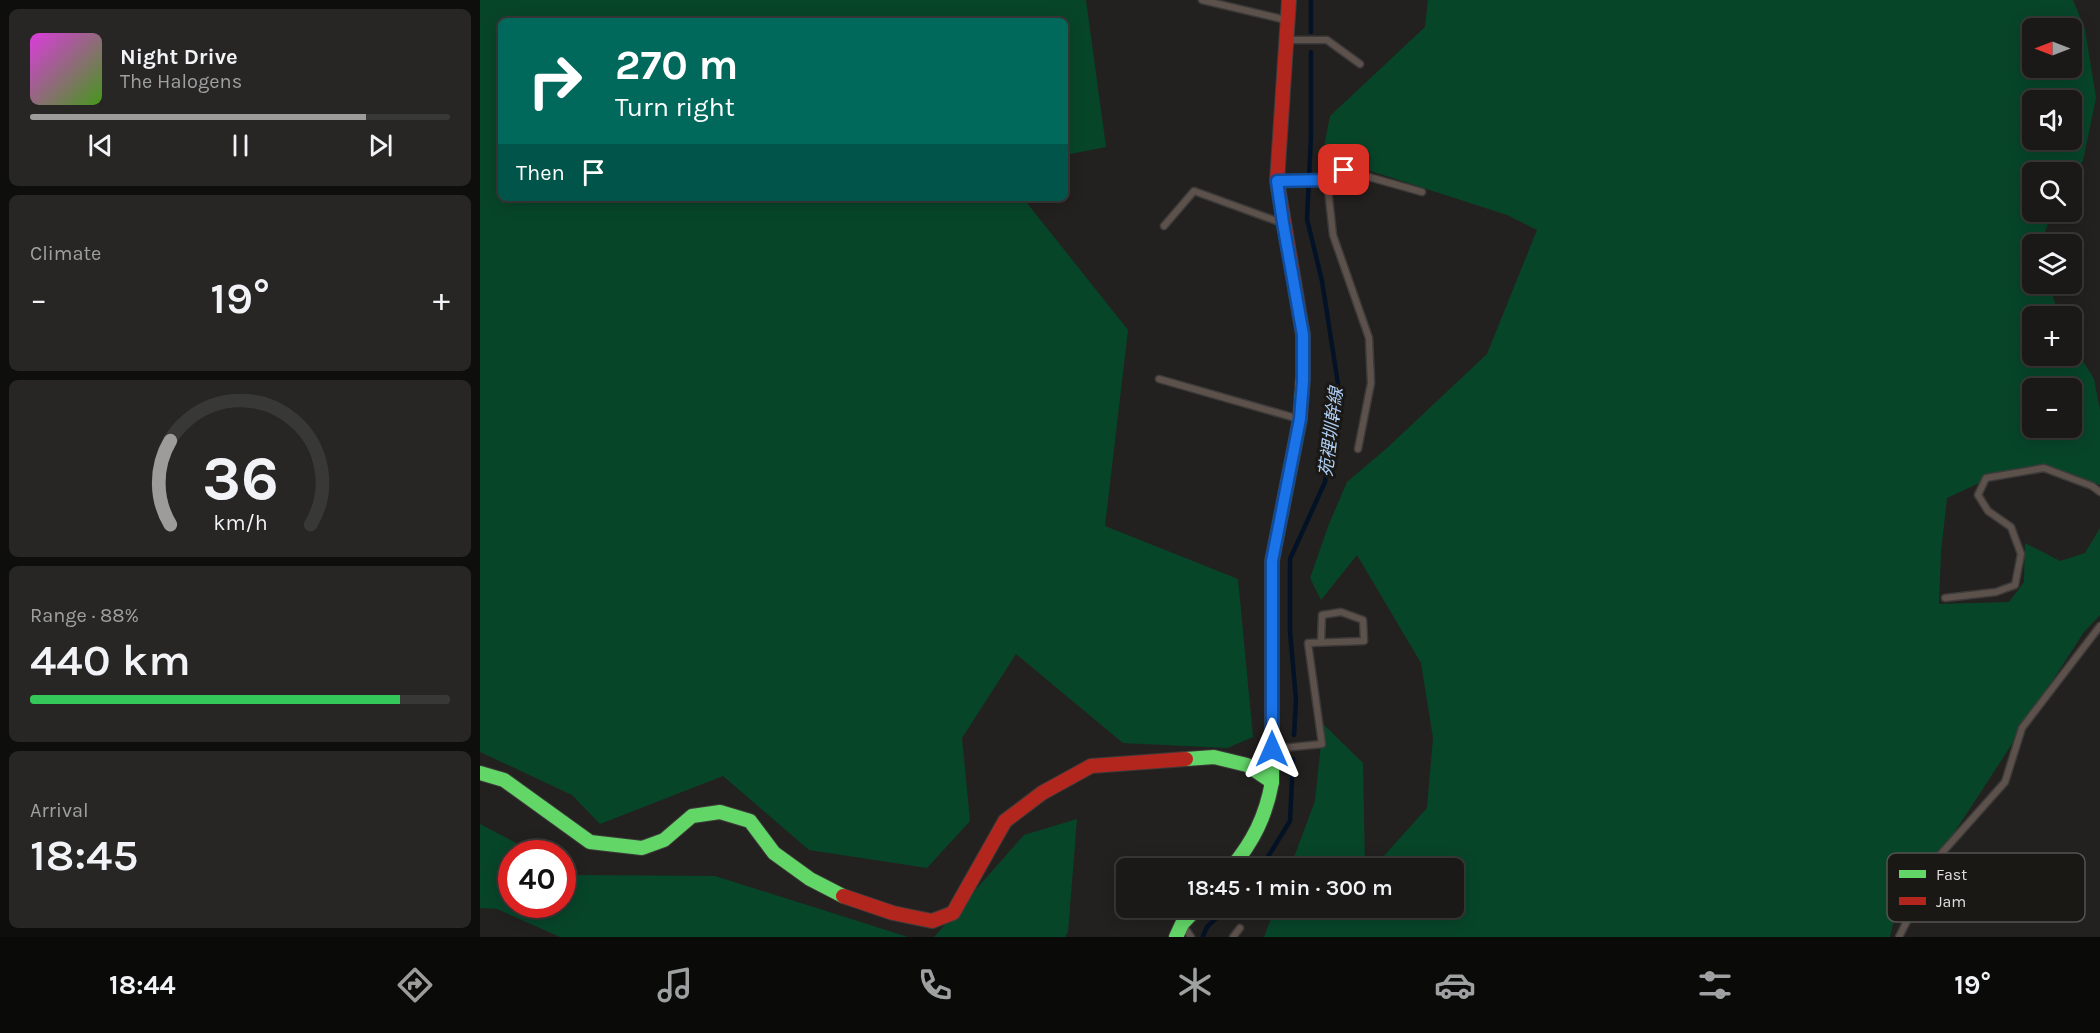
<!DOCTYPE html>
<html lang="en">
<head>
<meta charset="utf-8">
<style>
  :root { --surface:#1a1917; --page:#272624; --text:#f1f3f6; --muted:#9fa0a1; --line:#383836; --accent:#9e9c9a }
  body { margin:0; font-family:Karla,"Noto Sans TC",sans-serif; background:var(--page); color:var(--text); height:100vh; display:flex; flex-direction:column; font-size:22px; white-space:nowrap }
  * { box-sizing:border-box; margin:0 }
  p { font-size:20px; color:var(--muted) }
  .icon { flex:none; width:33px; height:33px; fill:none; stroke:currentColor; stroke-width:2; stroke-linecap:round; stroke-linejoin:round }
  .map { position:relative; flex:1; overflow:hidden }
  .side { display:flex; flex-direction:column; gap:9px; padding:9px; background:#0e0e0d; width:480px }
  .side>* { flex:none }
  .banner { position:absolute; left:18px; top:18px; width:570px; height:183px; border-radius:9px; box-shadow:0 3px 15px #0003,0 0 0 2px var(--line); background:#00695c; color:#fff; overflow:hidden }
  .needle { width:39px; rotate:270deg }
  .controls { position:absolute; left:1542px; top:18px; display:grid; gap:12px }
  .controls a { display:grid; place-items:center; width:60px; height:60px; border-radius:9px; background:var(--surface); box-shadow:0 3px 15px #0003,0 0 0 2px var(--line); font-size:30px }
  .speed { position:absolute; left:18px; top:840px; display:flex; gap:12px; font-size:30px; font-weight:700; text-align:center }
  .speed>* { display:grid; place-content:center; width:78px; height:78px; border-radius:50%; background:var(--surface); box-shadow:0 3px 15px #0003,0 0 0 2px var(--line); line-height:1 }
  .speed .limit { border:9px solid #d22; background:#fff; color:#111 }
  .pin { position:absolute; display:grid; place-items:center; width:51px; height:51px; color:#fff; margin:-26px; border-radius:12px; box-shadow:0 3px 9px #0006 }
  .me { position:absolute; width:66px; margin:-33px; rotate:0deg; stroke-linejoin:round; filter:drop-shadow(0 0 4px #0008) }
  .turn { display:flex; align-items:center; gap:21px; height:126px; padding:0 18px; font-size:27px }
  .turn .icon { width:78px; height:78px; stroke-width:2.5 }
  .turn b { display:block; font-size:42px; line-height:51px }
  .then { display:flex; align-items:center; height:57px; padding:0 18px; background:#0003; gap:12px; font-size:22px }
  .big { font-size:45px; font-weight:600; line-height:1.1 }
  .side .card { flex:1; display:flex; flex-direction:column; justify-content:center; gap:9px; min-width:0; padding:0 21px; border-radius:9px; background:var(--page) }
  .side .dial { align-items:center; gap:0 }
  .dial svg { height:156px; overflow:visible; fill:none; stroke:var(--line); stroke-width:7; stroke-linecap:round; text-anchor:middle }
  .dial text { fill:var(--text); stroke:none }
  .song { display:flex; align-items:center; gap:18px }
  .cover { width:72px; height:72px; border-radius:9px; background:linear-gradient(135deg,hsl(300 70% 55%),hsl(100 70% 35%)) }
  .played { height:6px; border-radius:3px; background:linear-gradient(90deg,var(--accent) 80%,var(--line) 80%) }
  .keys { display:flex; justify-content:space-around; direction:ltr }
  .heat { display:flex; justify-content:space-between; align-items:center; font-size:33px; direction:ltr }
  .charge { height:9px; border-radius:4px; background:linear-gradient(90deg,#34c759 88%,var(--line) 0) }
  .trip { position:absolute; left:636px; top:858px; width:348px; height:60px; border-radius:9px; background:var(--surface); box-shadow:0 3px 15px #0003,0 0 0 2px var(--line); font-weight:600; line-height:60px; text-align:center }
  .tabs { display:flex; height:96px; justify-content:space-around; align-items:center; background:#0a0a09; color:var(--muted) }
  .tabs .icon { width:42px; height:42px }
  .tabs .on { color:var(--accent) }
  .tabs b { font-size:27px; color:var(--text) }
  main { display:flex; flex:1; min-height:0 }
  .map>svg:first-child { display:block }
  .green { fill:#074529; fill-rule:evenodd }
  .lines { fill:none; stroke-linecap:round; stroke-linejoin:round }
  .stream { stroke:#041226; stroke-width:4.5 }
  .lane-casing { stroke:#3d3b3a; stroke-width:9 }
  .fast-casing { stroke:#3d3b3a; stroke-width:16 }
  .jam-casing { stroke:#3d3b3a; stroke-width:16 }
  .lane { stroke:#5d514b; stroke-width:6 }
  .fast { stroke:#63d668; stroke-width:14 }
  .jam { stroke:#b3261e; stroke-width:14 }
  .route-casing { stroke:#114b97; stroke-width:15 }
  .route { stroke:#1a73e8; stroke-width:10 }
  .labels { text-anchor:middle; stroke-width:6; stroke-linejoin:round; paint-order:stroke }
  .water-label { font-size:18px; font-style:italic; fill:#adcdf3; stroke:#1a1815 }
  .key { fill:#1a1815; stroke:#555351; stroke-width:1.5 }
  .key-label { font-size:16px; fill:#e0dedc }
</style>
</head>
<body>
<main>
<section class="side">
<div class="card">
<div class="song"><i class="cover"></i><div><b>Night Drive</b><p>The Halogens</p></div></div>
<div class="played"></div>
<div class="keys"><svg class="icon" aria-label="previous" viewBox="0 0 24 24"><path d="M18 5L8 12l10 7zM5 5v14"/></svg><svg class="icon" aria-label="pause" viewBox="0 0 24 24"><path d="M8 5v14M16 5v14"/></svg><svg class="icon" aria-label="next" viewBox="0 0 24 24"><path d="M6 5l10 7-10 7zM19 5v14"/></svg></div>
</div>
<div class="card"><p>Climate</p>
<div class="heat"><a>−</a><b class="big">19°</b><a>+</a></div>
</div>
<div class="card dial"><svg viewBox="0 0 100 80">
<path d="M14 69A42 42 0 1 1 86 69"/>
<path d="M14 69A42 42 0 0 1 14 26" stroke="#9e9c9a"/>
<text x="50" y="56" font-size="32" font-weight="700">36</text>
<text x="50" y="72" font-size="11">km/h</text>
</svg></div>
<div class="card"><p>Range · 88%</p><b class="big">440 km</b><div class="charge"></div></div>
<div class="card"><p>Arrival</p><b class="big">18:45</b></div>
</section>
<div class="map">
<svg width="1620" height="937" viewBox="0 0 1620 937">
  <rect width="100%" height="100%" fill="#23211f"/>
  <!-- green -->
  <g class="green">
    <polygon points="0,0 606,0 626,147 585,155 585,21 21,21 21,198 543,198 648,330 625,526 758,579 773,737 747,748 643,743 536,654 482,738 490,821 447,868 329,850 243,776 120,824 92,795 0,752"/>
    <path d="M948,0h645l12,29 11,69 -13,63 -11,12 -40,-1v40h20l-11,32h-9v40h17l10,32h-27v40h40v-13l22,36 6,31v75l-53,-20 -61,15 -39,18 -6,54 -2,52 70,-2 15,-20 1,-39 35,18 25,-8 15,-25v87l-16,17c-63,97 -125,196 -191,292l-3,13h-626l11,-29h179v-40h-81l54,-60 6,-70 -12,-75 -64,-108 -36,45 -11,-22 19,-54 18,-42 40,-34 100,-94 50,-124 -30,-15 -164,-53 -20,-10 7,-36 95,-89zM1552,28h40v40h-40zM1552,100h40v40h-40zM1552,388h40v40h-40z"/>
    <polygon points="843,724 883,763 885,868 810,868 835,801"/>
    <polygon points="597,819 588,932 585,937 454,937 544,835"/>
    <polygon points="0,824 55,853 32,854 32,904 82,904 83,868 95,875 235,876 428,937 80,937 17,909 0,908"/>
  </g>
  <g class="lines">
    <!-- stream -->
    <g class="stream">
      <polyline points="831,32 831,0"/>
      <polyline points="814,735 816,700 810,631 810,559 845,482 858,384 842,281 827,219 831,136 831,52"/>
      <polyline points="781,868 810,821 813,759"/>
      <polyline points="723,936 727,927 747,908"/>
    </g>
    <!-- lane casing -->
    <g class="lane-casing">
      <g id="lane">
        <polyline points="722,0 806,20"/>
        <polyline points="807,40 847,40 880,64"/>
        <polyline points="798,181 847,180"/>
        <polyline points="684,226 714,191 802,223"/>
        <polyline points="679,379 819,419"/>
        <polyline points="878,449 891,383 889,338 853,235 847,180 864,170 942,192"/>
        <polyline points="1465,598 1516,592 1535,585 1541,554 1531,527 1508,511 1498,495 1506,478 1564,468 1612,486 1620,492"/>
        <polyline points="793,749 842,744 828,643 884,641 883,620 861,612 842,615 841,642"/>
        <polyline points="703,925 711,937"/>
        <polyline points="753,937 760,928"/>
        <polyline points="1419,937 1460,855 1525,782 1542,728 1620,626"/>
      </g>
    </g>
    <!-- fast casing -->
    <g class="fast-casing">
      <g id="fast">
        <polyline points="706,759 734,757 767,765 792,782"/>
        <polyline points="0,773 24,780 110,842 162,848 184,840 212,816 240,812 270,821 294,853 330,879 363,896"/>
        <path d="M751,868c22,-26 35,-52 41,-86v-221l28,-142 3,-42"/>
        <polyline points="696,937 702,924 717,908"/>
      </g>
    </g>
    <!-- jam casing -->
    <g class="jam-casing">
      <g id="jam">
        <polyline points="809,0 797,181 823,335 823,377"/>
        <polyline points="363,896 413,913 452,921 473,913 525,821 562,793 611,766 706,759"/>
      </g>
    </g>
    <!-- lane -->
    <use href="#lane" class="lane"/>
    <!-- fast -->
    <use href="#fast" class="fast"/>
    <!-- jam -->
    <use href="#jam" class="jam"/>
  </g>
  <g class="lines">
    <!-- route casing -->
    <g class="route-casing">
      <polyline id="route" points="792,749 792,561 820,419 823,381 823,335 803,223 797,181 847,180 864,170"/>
    </g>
    <!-- route -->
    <use href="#route" class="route"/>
  </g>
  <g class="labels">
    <!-- water labels -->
    <g class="water-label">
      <text transform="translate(851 432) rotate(-83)" y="6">苑裡圳幹線</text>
    </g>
  </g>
  <!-- legend -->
  <rect x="1407" y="853" width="198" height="69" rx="9" class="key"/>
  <rect x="1419" y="870" width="27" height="8" fill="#63d668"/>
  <rect x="1419" y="897" width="27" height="8" fill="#b3261e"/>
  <g class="key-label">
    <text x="1456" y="880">Fast</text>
    <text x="1456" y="907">Jam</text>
  </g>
</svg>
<div class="controls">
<a><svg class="needle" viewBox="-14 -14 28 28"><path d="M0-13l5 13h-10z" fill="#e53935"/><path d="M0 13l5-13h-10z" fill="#9fa0a1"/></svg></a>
<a><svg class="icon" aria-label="sound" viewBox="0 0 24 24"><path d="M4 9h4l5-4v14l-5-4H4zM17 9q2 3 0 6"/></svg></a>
<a><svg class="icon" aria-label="search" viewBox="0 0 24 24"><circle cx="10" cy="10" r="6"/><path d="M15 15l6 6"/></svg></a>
<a><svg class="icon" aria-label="layers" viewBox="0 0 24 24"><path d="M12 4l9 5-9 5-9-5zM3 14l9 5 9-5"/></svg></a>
<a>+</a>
<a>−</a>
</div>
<div class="speed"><div class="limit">40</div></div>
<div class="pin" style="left:864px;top:170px;background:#d93025"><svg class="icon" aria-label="arrive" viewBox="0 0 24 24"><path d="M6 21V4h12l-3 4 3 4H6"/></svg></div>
<svg class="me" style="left:792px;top:749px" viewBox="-20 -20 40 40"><path d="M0-17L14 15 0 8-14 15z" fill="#1a73e8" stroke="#fff" stroke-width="4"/></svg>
<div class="trip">18:45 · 1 min · 300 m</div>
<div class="banner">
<div class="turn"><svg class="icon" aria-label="right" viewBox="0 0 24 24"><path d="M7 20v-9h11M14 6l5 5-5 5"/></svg><div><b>270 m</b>Turn right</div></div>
<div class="then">Then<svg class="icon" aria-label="arrive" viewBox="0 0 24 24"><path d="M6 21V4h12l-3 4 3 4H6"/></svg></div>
</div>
</div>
</main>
<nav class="tabs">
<b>18:44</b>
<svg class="icon on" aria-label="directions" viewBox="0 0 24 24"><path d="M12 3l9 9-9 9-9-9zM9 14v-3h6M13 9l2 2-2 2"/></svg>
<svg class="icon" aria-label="music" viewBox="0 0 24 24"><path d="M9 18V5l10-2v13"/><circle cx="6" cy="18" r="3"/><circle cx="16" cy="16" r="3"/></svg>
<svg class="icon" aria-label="phone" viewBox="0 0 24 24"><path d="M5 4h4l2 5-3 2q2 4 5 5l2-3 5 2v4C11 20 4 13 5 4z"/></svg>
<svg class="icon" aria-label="climate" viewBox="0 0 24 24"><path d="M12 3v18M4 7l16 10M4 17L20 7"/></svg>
<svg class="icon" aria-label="car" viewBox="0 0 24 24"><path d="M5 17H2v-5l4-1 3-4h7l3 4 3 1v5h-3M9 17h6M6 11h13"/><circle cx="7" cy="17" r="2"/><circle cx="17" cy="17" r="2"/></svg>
<svg class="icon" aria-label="filters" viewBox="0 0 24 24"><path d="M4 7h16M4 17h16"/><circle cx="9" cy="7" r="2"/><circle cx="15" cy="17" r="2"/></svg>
<b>19°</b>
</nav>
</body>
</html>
